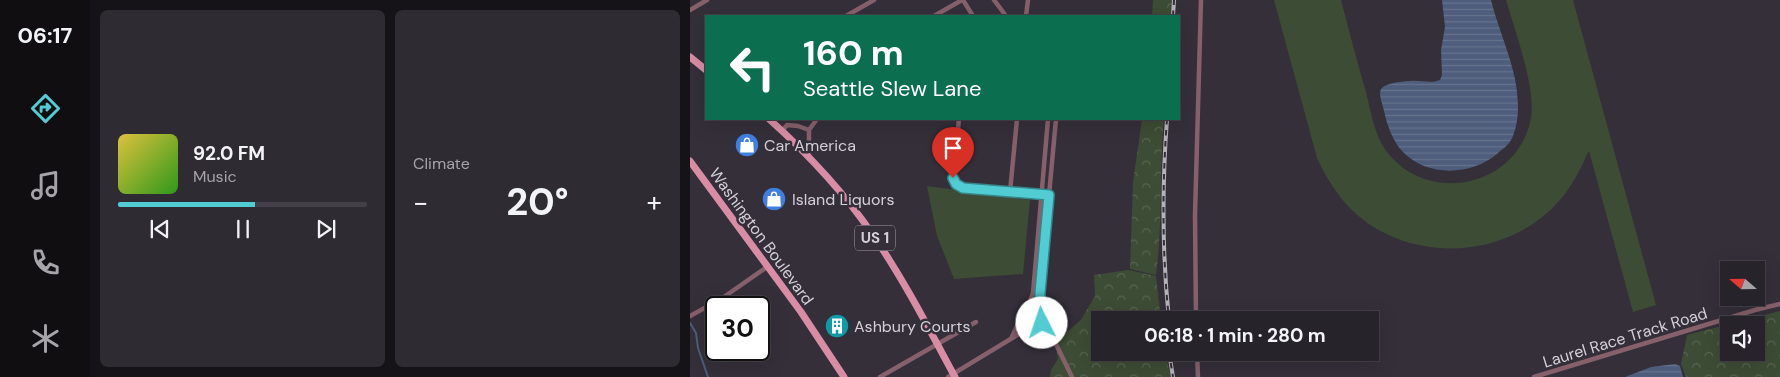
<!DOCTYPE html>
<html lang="en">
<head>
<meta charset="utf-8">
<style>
  :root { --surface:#27232b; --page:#2f2b33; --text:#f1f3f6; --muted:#a4a4a9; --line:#434047; --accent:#51ccd3 }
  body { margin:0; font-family:"DM Sans",sans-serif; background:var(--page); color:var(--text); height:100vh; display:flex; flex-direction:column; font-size:19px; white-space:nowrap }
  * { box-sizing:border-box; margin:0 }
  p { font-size:16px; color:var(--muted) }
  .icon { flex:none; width:28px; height:28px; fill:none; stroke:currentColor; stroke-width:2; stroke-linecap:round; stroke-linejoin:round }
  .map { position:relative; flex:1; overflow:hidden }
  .sheet { display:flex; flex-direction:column; gap:10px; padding:10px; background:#151318; width:600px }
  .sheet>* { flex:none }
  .guide { position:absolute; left:15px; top:15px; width:475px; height:105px; border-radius:0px; box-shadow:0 5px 20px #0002,0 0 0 1px var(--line); background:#0b6e4f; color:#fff; overflow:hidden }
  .needle { width:32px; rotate:290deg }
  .controls { position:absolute; left:1030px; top:261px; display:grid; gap:10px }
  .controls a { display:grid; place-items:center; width:45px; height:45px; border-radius:0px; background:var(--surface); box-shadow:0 5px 20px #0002,0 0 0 1px var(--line); font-size:25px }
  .speed { position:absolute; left:15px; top:296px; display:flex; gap:10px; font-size:25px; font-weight:700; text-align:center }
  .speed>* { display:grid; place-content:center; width:65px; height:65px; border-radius:50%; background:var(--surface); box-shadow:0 5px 20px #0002,0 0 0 1px var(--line); line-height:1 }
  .speed .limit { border:2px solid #111; border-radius:8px; background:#fff; color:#111 }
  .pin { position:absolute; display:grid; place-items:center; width:42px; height:42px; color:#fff; margin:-51px -21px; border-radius:50% 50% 50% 0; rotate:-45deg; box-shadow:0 0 5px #0007 }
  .pin .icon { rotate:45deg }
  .me { position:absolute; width:55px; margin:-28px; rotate:356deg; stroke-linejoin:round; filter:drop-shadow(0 0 4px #0008) }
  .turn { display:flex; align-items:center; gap:18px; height:105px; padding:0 15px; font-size:22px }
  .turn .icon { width:65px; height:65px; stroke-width:2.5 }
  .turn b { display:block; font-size:35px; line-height:42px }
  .big { font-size:38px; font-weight:700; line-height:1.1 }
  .sheet .card { flex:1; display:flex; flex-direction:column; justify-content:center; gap:8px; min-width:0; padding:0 18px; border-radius:8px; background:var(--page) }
  .song { display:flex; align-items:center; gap:15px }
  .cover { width:60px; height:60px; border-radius:8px; background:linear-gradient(135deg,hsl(50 70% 55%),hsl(110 70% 35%)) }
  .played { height:5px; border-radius:2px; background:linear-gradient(90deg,var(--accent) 55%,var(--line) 55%) }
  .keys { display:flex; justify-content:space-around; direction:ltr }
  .heat { display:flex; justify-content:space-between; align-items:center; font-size:28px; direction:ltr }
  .sheet .tiles { flex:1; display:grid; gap:10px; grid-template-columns:repeat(2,1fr) }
  .trip { position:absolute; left:401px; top:311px; width:288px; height:50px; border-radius:0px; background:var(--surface); box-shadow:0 5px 20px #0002,0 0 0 1px var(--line); font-weight:700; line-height:50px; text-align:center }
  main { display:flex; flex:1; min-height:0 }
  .tab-bar { display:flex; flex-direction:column; width:90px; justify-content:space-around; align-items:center; background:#100e11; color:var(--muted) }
  .tab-bar .icon { width:35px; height:35px }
  .tab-bar .active { color:var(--accent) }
  .tab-bar b { font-size:22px; color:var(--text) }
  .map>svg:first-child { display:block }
  .grass { fill:#3d4c35 }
  .forest { fill:url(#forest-crowns); fill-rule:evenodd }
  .water { fill:url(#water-rules) }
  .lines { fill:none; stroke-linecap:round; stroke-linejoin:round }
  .stream { stroke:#4d5d7b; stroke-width:2 }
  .minor { stroke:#86606b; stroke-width:4.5 }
  .primary { stroke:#d88da4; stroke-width:7 }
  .rail-casing { stroke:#b5b2b9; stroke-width:4 }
  .rail { stroke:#342f39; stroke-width:2; stroke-dasharray:5.5; stroke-linecap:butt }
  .route-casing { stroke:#358589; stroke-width:12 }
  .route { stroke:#51ccd3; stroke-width:9 }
  .labels { text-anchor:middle; stroke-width:5; stroke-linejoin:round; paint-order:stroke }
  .shield { fill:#342f39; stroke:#a3a0a8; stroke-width:1 }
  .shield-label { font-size:15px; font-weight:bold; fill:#d3d0d7 }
  .poi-label { font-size:16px; fill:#d3d0d7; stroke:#342f39; text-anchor:start }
  .street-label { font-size:16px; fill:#d3d0d7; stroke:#342f39 }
</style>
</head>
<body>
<main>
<nav class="tab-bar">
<b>06:17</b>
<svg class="icon active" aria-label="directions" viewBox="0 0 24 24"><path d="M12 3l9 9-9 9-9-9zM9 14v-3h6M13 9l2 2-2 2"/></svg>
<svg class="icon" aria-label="music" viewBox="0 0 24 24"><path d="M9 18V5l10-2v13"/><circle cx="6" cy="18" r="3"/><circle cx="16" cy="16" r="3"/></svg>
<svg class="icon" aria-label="phone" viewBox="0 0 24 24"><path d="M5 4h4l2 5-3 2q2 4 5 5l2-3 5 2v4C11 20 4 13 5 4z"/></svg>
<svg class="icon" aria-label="climate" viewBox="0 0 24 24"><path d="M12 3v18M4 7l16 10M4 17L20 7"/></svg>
</nav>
<section class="sheet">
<div class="tiles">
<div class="card">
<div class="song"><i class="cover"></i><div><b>92.0 FM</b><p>Music</p></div></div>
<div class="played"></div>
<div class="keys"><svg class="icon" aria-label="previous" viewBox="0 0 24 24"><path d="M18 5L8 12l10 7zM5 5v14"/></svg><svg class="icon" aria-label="pause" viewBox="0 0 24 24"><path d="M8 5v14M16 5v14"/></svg><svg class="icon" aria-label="next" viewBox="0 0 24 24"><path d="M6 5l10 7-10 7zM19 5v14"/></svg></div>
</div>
<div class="card"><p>Climate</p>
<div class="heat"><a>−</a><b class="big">20°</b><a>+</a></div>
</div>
</div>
</section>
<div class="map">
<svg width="1090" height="377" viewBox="0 0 1090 377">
  <defs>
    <pattern id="forest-crowns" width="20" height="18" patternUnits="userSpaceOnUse" patternTransform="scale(1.25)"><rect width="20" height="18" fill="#3d4c35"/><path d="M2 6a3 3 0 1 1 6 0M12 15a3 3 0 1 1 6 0" fill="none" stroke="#586552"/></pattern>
    <pattern id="water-rules" width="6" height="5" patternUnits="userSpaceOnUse" patternTransform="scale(1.25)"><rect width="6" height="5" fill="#4d5d7b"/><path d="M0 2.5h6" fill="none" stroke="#66738d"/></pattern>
  </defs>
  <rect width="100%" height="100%" fill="#342f39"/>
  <!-- grass -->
  <g class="grass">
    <path d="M584,0h67c8,31 16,61 25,92 5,19 8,43 21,60 42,54 131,35 144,-34 5,-30 -16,-87 -25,-118h67l83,305 -23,7 -44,-161c-4,6 -6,14 -10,20 -8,16 -19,31 -32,42 -57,50 -150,47 -201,-9 -12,-14 -21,-29 -29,-46z"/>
    <polygon points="237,186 340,200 333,274 264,279 247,236"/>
  </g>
  <!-- forest -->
  <g class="forest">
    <polygon points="463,0 484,0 483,16 462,16"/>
    <path d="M452,119h22c-5,52 -1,104 -8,156l-26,-6 3,-87z"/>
    <polygon points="438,270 466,276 471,320 410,320 410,352 475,353 481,377 360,377 361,370 368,359 365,342 391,320 405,296 404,275"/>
    <path d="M1090,311v66h-94l-5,-13 6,-29zM1039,325h27v27h-27z"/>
  </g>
  <!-- water -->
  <g class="water">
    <path d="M752,0h49c9,36 27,69 27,107 0,11 -2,24 -7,33 -3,6 -9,9 -14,14 -25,21 -69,24 -94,-2 -10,-10 -16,-27 -19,-41 -1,-6 -6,-17 -3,-22 4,-6 23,-8 29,-8 11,-1 20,3 30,-1l2,-5 -1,-25 4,-23z"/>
    <polygon points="985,364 990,366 993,377 935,377 961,367"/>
  </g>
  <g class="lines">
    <!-- stream -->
    <polyline class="stream" points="0,323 6,333 8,348 18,377"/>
    <!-- minor -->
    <g class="minor">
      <polyline points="273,0 283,16"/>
      <polyline points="304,0 316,16"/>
      <polyline points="0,10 17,0"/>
      <polyline points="156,16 184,0"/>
      <polyline points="244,16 272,0"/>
      <polyline points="336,16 338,0"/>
      <polyline points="269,119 263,179 266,184 273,188 353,195"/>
      <polyline points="92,131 97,125 108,126 119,130"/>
      <polyline points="119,156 119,130 127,119"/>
      <polyline points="320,192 327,119"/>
      <circle cx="344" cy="314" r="12"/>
      <polyline points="339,304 343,293 358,119"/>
      <polyline points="351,304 350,293 366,119"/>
      <polyline points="0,316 31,299 77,267"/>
      <polyline points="506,320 505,215 511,0"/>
      <polyline points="352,323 365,342 382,377"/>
      <polyline points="322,337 332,315"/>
      <polyline points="507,352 508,377"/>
      <polyline points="190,377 286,322"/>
      <polyline points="258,377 329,334 337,327 343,326"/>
      <polyline points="844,377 1065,310 1090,304"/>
    </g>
    <!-- primary -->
    <g class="primary">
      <polyline points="0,57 16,70"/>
      <path d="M79,119c39,35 74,72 104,116 31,45 56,94 82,142"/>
      <polyline points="0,161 111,312 154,377"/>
    </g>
    <!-- rail casing -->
    <g class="rail-casing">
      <g id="rail">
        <polyline points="483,16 484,0"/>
        <path d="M477,119c-5,67 -5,134 2,201"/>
        <polyline points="479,352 483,377"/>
      </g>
    </g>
    <!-- rail -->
    <use href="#rail" class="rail"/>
  </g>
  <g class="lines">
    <!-- route casing -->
    <g class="route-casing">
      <polyline id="route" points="263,178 266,184 273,188 359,195 350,293 350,299 356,315 352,323"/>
    </g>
    <!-- route -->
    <use href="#route" class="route"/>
  </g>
  <!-- icons -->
  <defs>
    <g id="shop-disc" transform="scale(1.25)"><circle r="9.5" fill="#3f7fe0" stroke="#342f39"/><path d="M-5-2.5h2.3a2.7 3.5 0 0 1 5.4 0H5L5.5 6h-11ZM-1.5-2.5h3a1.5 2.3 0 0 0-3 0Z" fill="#fff"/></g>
    <g id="building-disc" transform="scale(1.25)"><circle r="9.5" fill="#0f9aa8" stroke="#342f39"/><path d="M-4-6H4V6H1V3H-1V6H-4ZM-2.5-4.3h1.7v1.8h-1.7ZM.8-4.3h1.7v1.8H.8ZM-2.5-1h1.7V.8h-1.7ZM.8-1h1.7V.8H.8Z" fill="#fff"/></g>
  </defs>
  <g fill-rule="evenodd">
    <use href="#shop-disc" x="57" y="145"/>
    <use href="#shop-disc" x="84" y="199"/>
    <use href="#building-disc" x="147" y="326"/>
  </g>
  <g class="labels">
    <!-- shield labels -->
    <rect class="shield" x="165" y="225.5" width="40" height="25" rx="4"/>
    <g class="shield-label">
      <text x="185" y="243">US 1</text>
    </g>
    <!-- poi labels -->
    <g class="poi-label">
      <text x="74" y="151">Car America</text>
      <text x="102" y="205">Island Liquors</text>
      <text x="164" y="332">Ashbury Courts</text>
    </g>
    <!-- street labels -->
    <g class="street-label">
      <text transform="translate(72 236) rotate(54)" y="6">Washington Boulevard</text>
      <text transform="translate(935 337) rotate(-17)" y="6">Laurel Race Track Road</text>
    </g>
  </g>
</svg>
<div class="controls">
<a><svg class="needle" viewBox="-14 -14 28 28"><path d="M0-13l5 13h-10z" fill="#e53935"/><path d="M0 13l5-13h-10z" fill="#a4a4a9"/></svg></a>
<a><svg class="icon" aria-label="sound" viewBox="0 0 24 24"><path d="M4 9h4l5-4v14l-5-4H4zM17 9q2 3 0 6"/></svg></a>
</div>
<div class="speed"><div class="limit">30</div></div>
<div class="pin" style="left:263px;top:178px;background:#d93025"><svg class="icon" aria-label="arrive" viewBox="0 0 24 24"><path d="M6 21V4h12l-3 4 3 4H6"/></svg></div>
<svg class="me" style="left:352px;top:323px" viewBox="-20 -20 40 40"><circle r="19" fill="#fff"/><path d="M0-13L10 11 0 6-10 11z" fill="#51ccd3"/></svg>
<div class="trip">06:18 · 1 min · 280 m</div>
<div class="guide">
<div class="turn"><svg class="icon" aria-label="left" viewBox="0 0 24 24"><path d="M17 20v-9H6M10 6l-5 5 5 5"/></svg><div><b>160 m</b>Seattle Slew Lane</div></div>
</div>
</div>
</main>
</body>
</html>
